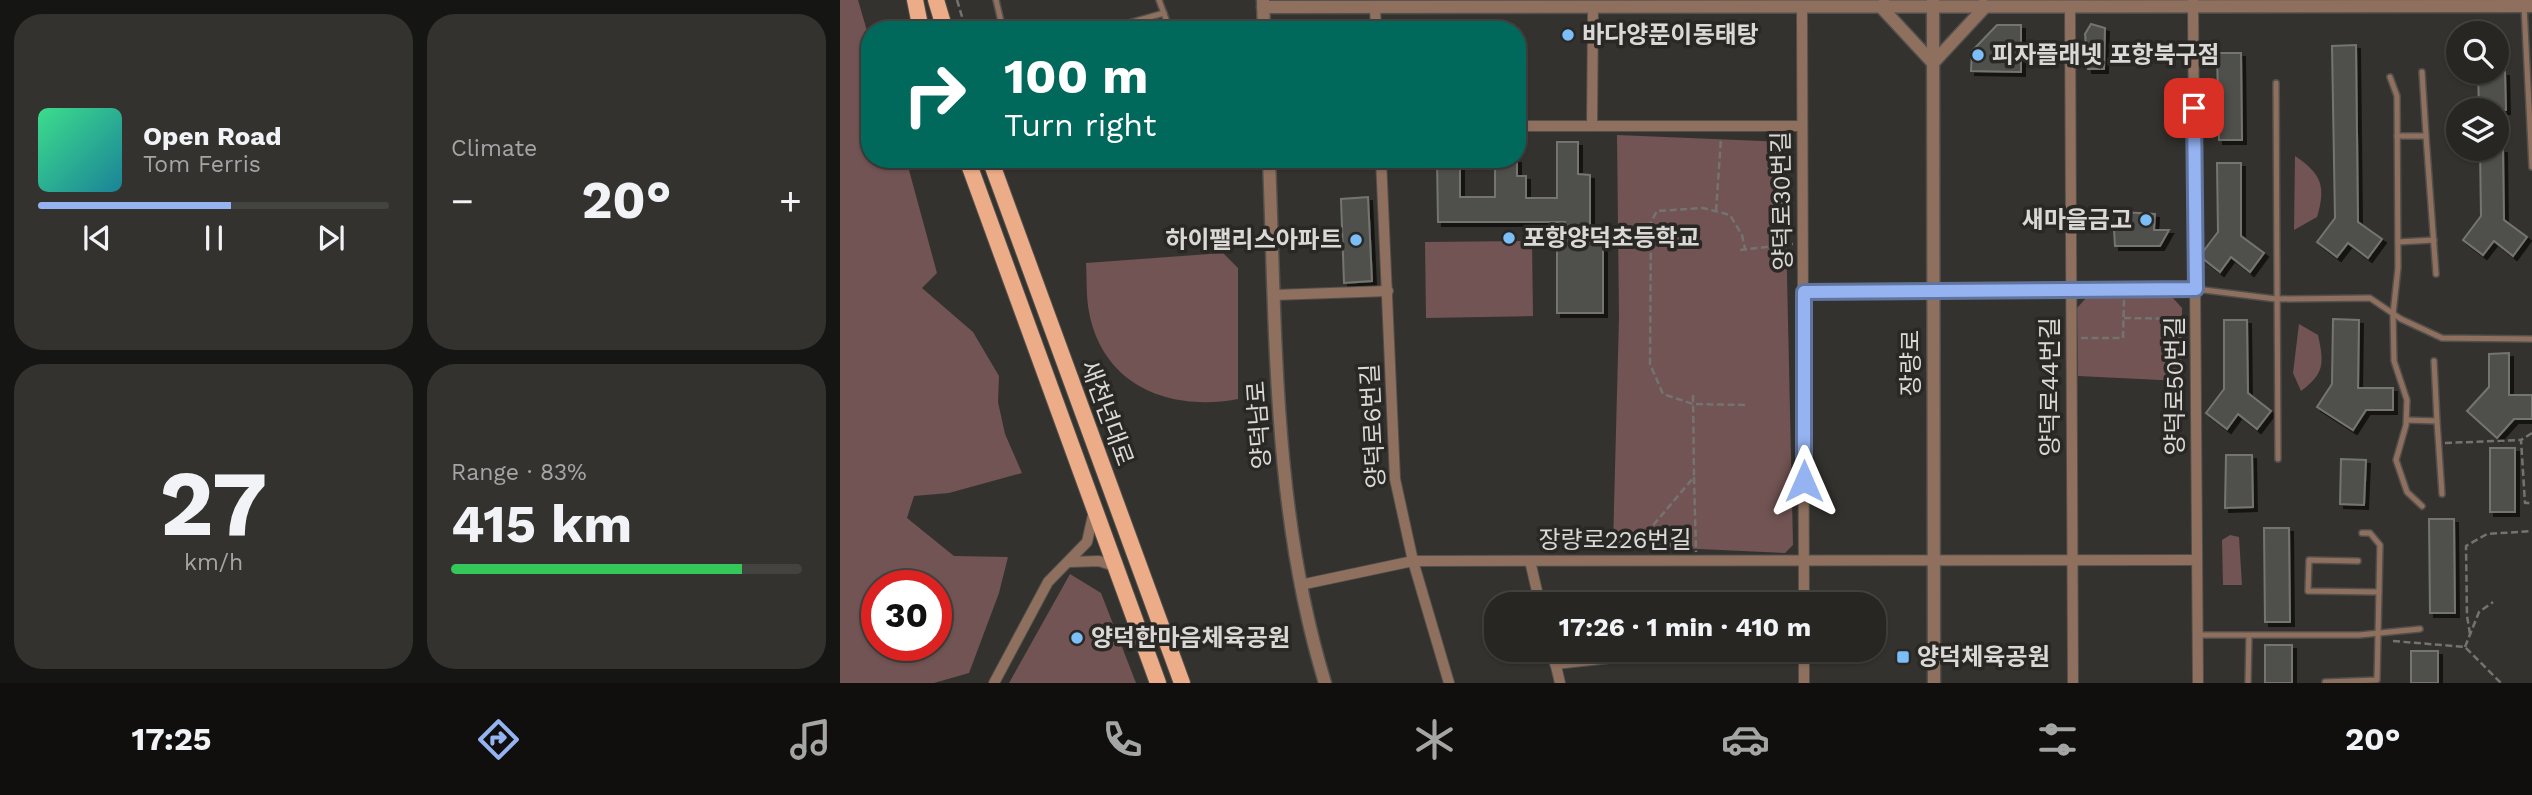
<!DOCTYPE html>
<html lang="en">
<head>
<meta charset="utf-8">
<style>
  :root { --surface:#272622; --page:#33322f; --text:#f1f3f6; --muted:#a4a5a5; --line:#434340; --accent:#95b2f1 }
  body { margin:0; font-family:"Work Sans","Noto Sans KR",sans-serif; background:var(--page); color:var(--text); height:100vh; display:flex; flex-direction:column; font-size:26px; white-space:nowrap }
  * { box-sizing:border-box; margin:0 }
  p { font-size:23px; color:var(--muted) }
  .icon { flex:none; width:38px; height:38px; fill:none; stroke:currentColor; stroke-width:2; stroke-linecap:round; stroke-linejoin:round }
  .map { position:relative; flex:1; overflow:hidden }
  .panel { display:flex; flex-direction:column; gap:14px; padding:14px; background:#151513; width:840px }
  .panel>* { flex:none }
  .hud { position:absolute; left:21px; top:21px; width:665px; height:147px; border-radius:28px; box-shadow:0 2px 5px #0004,0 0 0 2px var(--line); background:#00695c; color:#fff; overflow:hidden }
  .fabs { position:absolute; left:1606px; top:21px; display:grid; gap:14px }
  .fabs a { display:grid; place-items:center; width:63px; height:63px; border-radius:50%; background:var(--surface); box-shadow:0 2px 5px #0004,0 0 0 2px var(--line); font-size:35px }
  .speed { position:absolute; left:21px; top:570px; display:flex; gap:14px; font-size:35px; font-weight:700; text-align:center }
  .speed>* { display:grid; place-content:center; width:91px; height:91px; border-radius:50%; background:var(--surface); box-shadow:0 2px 5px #0004,0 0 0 2px var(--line); line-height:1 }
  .speed .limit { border:10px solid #d22; background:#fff; color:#111 }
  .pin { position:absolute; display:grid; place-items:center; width:60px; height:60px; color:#fff; margin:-30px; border-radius:14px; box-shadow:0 4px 10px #0006 }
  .me { position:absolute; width:77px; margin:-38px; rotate:0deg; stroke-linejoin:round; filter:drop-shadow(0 0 5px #0008) }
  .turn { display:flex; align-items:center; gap:24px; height:147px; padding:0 28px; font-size:32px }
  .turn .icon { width:91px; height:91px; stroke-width:2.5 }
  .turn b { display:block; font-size:49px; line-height:60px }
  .big { font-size:52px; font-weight:700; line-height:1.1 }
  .panel .tile { flex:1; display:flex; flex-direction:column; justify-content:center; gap:10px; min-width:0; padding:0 24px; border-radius:28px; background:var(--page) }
  .panel .dial { align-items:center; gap:0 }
  .dial b { font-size:91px; line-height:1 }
  .song { display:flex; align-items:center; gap:21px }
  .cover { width:84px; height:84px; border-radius:10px; background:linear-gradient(135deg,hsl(150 70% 55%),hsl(190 70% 35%)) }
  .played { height:7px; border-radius:4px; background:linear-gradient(90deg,var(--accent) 55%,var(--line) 55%) }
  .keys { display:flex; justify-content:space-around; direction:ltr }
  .heat { display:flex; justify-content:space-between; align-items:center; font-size:38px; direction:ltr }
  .charge { height:10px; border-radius:5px; background:linear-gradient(90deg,#34c759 83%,var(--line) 0) }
  .panel .tiles { flex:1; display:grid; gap:14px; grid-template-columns:repeat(2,1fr) }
  .trip { position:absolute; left:644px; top:592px; width:402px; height:70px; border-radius:28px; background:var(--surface); box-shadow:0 2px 5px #0004,0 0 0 2px var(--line); font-weight:700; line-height:70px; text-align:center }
  .tab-bar { display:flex; height:112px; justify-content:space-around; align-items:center; background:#100f0e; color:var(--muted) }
  .tab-bar .icon { width:49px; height:49px }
  .tab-bar .on { color:var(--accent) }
  .tab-bar b { font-size:32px; color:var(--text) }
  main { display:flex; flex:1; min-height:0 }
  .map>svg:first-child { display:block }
  .green { fill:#715453; fill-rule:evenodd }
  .building { fill:#4f504b; stroke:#747570; stroke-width:2; filter:url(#shadow) }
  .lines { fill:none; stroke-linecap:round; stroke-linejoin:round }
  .service-casing { stroke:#52504c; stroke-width:8 }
  .minor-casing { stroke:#52504c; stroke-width:12 }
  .tertiary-casing { stroke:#52504c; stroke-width:15 }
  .primary-casing { stroke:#52504c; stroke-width:18 }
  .path { stroke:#757370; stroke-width:2.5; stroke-dasharray:7 3.5; stroke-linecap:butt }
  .service { stroke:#8f705e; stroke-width:5 }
  .minor { stroke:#8f705e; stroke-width:10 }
  .tertiary { stroke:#8f705e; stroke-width:12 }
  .primary { stroke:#ebac87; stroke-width:16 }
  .route-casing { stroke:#61749d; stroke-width:18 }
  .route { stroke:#95b2f1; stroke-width:12 }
  .poi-dot { fill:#7bbef8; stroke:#2a2824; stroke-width:2.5 }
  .labels { text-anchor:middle; stroke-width:7; stroke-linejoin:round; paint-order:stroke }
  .poi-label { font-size:24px; font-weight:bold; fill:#dbd9d7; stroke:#2a2824; text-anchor:start }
  .street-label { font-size:24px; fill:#dbd9d7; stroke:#2a2824 }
</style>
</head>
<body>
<main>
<section class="panel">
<div class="tiles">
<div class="tile">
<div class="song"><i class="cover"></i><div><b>Open Road</b><p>Tom Ferris</p></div></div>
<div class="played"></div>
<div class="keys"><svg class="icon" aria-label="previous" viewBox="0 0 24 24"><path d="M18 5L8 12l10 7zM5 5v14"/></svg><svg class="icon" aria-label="pause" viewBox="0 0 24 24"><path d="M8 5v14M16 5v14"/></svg><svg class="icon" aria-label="next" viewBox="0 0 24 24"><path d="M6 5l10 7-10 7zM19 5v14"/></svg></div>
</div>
<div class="tile"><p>Climate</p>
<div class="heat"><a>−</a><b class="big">20°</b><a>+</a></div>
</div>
<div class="tile dial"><b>27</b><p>km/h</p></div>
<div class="tile"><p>Range · 83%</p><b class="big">415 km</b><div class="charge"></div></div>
</div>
</section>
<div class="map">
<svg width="1692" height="683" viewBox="0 0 1692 683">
  <defs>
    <filter id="shadow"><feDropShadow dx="4" dy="4" stdDeviation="0" flood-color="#0009"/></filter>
  </defs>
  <rect width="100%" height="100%" fill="#34322e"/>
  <!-- green -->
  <g class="green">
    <path d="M0,0h18l12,41v118h36l31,114 -15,15 51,44 26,44 -1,26 7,32 17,39 -73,20 -35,3 -7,22 47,38 54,1 -9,36 -30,80 -35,10h-94zM96,586v60h-59v-60z"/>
    <polygon points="777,135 944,142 953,545 945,553 773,545 779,317"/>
    <path d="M1455,156c27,18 31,31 22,61l-23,13z"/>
    <polygon points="692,241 693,316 586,318 585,242"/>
    <path d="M383,253l15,15v131c-68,13 -135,-13 -149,-87 -3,-16 -2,-33 -3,-49z"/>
    <polygon points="1332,297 1342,308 1341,381 1238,376 1237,308 1246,298"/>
    <path d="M1459,324l19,11c6,28 7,38 -17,56l-8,-18z"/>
    <polygon points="1390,535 1399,537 1402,585 1383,585 1382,540"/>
    <polygon points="230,574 261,593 296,683 169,683"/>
  </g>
  <!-- building -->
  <g class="building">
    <polygon points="1251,24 1265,28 1264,69 1248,69 1245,34"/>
    <polygon points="1157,25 1181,25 1181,72 1131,71 1132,51"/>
    <polygon points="1516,45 1518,222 1542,239 1528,258 1508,243 1497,257 1477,242 1495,218 1492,46"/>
    <polygon points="1377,53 1401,53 1402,140 1379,140"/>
    <polygon points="1638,72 1665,72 1666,110 1639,110"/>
    <polygon points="717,142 738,142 738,174 750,175 750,238 763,238 763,313 717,313 717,244 725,244 725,222 598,222 597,159 611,159 611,166 620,166 620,197 655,197 655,159 677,159 677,176 686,176 686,198 717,198"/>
    <polygon points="1640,149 1663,149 1664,220 1687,237 1673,256 1654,241 1643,255 1623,240 1641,216"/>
    <polygon points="1377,163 1401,163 1401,236 1424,253 1410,272 1391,257 1380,272 1362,258 1362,253 1378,232"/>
    <polygon points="528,197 532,281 504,283 501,199"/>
    <polygon points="1282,212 1315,214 1314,230 1329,230 1320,246 1275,246 1274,230 1281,230"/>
    <polygon points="1493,319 1519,320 1518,388 1553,388 1553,410 1526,410 1513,430 1477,407 1492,384"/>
    <polygon points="1384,320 1407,320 1408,393 1431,411 1417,429 1398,414 1387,429 1366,413 1384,389"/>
    <polygon points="1669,353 1669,395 1692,395 1692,419 1674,419 1657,438 1627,411 1649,387 1649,354"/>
    <rect x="1650" y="448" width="25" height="64"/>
    <polygon points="1386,455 1412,455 1413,507 1385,508"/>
    <polygon points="1501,459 1526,460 1524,505 1500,504"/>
    <polygon points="1589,519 1614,519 1615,613 1590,613"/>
    <polygon points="1424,528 1449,528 1450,622 1425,622"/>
    <rect x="1425" y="645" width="27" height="38"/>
    <rect x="1571" y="651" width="27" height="32"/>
  </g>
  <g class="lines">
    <!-- service casing -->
    <g class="service-casing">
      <g id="service">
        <polyline points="156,0 163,30"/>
        <polyline points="319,0 330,30"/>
        <polyline points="1684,6 1692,167"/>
        <polyline points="264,30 324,13"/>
        <polyline points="1582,72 1586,136"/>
        <polyline points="1550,77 1557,96 1558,268 1553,314 1554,361 1567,400 1566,425 1556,460 1567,492 1582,506"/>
        <polyline points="1436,83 1438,459"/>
        <polyline points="1557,136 1586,136 1596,274"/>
        <polyline points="289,159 304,159"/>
        <polyline points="1558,242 1594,240"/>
        <polyline points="1356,289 1436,299 1530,298 1561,319 1602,338 1692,339"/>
        <polyline points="1567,420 1597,421 1594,361"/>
        <polyline points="1597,421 1602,494"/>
        <polyline points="1518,561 1469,560 1468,591 1539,592"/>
        <polyline points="1356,635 1519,635 1580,629"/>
        <polyline points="1485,682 1537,680 1540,545 1530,533 1522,533"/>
        <polyline points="1408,683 1409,636"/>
      </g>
    </g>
    <!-- minor casing -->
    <g class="minor-casing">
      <g id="minor">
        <polyline points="1353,0 1358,683"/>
        <polyline points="1230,6 1233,683"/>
        <polyline points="535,7 536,30"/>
        <polyline points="962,7 964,604"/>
        <polyline points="677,126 962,126"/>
        <polyline points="752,126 753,7"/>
        <polyline points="541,159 555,479 573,561 609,683"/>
        <polyline points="964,292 1356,289"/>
        <polyline points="434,295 548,291"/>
        <polyline points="690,561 700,604"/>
        <polyline points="230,562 259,561 277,567"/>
        <polyline points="460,585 573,561 1356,560"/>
        <polyline points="712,649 720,683"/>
        <polyline points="964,649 964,683"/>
        <polyline points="715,664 852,649"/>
        <polyline points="154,683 208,582 247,542 253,515"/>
      </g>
    </g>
    <!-- tertiary casing -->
    <g class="tertiary-casing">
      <g id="tertiary">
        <polyline points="423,0 424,30"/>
        <polyline points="1093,1 1094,683"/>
        <polyline points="1044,4 1041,7 1093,63 1145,7 1143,5"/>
        <polyline points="423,7 1692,6"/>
        <path d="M429,159c7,177 4,354 56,524"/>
      </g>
    </g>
    <!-- primary casing -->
    <g class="primary-casing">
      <g id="primary">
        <polyline points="75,0 81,30"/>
        <polyline points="96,0 105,30"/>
        <polyline points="127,159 318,683"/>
        <polyline points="150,159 342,683"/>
      </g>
    </g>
    <!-- path -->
    <g class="path">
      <polyline points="117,0 126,30"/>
      <polyline points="876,211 881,138"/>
      <polyline points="900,250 953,244"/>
      <polyline points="1284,318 1343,319"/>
      <polyline points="1241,338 1283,338 1284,300"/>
      <polyline points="853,395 854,477"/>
      <polyline points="905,405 853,404 823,394 810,364 811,222 817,211 863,208 890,215 902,235 905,249"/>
      <polyline points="1692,433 1681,440 1685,503 1692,503"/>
      <polyline points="1605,443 1681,440"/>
      <polyline points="793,549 854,477 856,552"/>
      <polyline points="1630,634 1627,616 1626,546 1647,534 1692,531"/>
      <polyline points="1553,641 1625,647 1661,683"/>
      <polyline points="1625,647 1639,612 1653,602"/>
    </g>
    <!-- service -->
    <use href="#service" class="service"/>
    <!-- minor -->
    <use href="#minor" class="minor"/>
    <!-- tertiary -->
    <use href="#tertiary" class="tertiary"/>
    <!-- primary -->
    <use href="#primary" class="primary"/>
  </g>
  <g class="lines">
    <!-- route casing -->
    <g class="route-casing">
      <polyline id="route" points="964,481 964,292 1356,289 1354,108"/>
    </g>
    <!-- route -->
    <use href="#route" class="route"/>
  </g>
  <!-- markers -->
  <g class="poi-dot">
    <circle cx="728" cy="35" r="7"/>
    <circle cx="1138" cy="55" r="7"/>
    <circle cx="1306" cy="220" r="7"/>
    <circle cx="669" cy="238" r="7"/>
    <circle cx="516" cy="240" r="7"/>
    <circle cx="237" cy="638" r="7"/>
    <rect x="1056" y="650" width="14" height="14" rx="3.5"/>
  </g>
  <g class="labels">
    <!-- poi labels -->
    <g class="poi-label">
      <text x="742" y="43">바다양푼이동태탕</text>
      <text x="1152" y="63">피자플래넷 포항북구점</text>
      <text x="1292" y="228" text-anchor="end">새마을금고</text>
      <text x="683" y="246">포항양덕초등학교</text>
      <text x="502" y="248" text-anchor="end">하이팰리스아파트</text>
      <text x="251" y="646">양덕한마음체육공원</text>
      <text x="1077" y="665">양덕체육공원</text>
    </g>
    <!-- street labels -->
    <g class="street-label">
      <text transform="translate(942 201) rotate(-91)" y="8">양덕로30번길</text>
      <text transform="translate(1071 363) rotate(-90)" y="8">장량로</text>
      <text transform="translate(1335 386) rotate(-90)" y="8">양덕로50번길</text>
      <text transform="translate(1210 387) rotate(-90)" y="8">양덕로44번길</text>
      <text transform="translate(267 413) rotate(70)" y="8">새천년대로</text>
      <text transform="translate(419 425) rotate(-94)" y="8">양덕남로</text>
      <text transform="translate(533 426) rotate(-93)" y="8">양덕로6번길</text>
      <text x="775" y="548">장량로226번길</text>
    </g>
  </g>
</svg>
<div class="fabs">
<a><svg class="icon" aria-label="search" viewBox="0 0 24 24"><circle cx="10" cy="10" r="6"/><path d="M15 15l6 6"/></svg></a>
<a><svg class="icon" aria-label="layers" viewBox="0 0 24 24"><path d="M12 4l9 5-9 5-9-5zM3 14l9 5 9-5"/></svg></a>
</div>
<div class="speed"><div class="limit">30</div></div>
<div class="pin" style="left:1354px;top:108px;background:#d93025"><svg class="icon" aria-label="arrive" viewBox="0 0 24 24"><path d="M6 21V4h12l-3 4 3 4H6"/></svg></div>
<svg class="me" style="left:964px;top:481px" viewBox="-20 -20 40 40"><path d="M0-17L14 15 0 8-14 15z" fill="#95b2f1" stroke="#fff" stroke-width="4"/></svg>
<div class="trip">17:26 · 1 min · 410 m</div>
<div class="hud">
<div class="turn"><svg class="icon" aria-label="right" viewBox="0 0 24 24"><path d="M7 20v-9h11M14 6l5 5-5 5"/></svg><div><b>100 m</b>Turn right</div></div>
</div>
</div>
</main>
<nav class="tab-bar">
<b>17:25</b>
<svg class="icon on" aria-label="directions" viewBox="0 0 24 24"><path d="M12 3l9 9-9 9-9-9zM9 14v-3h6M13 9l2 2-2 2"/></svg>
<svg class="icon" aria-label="music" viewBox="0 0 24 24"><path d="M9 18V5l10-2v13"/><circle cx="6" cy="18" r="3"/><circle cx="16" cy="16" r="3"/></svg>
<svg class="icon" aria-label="phone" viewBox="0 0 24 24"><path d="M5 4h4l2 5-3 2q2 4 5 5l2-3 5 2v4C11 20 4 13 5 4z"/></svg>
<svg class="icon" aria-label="climate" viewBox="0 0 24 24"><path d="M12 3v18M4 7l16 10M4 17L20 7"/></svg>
<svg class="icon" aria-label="car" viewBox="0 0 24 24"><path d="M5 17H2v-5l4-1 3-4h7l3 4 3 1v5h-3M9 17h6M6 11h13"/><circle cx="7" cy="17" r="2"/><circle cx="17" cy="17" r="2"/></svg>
<svg class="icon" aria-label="filters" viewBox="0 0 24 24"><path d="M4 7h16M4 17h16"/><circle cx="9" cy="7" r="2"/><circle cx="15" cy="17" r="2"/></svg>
<b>20°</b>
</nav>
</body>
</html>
